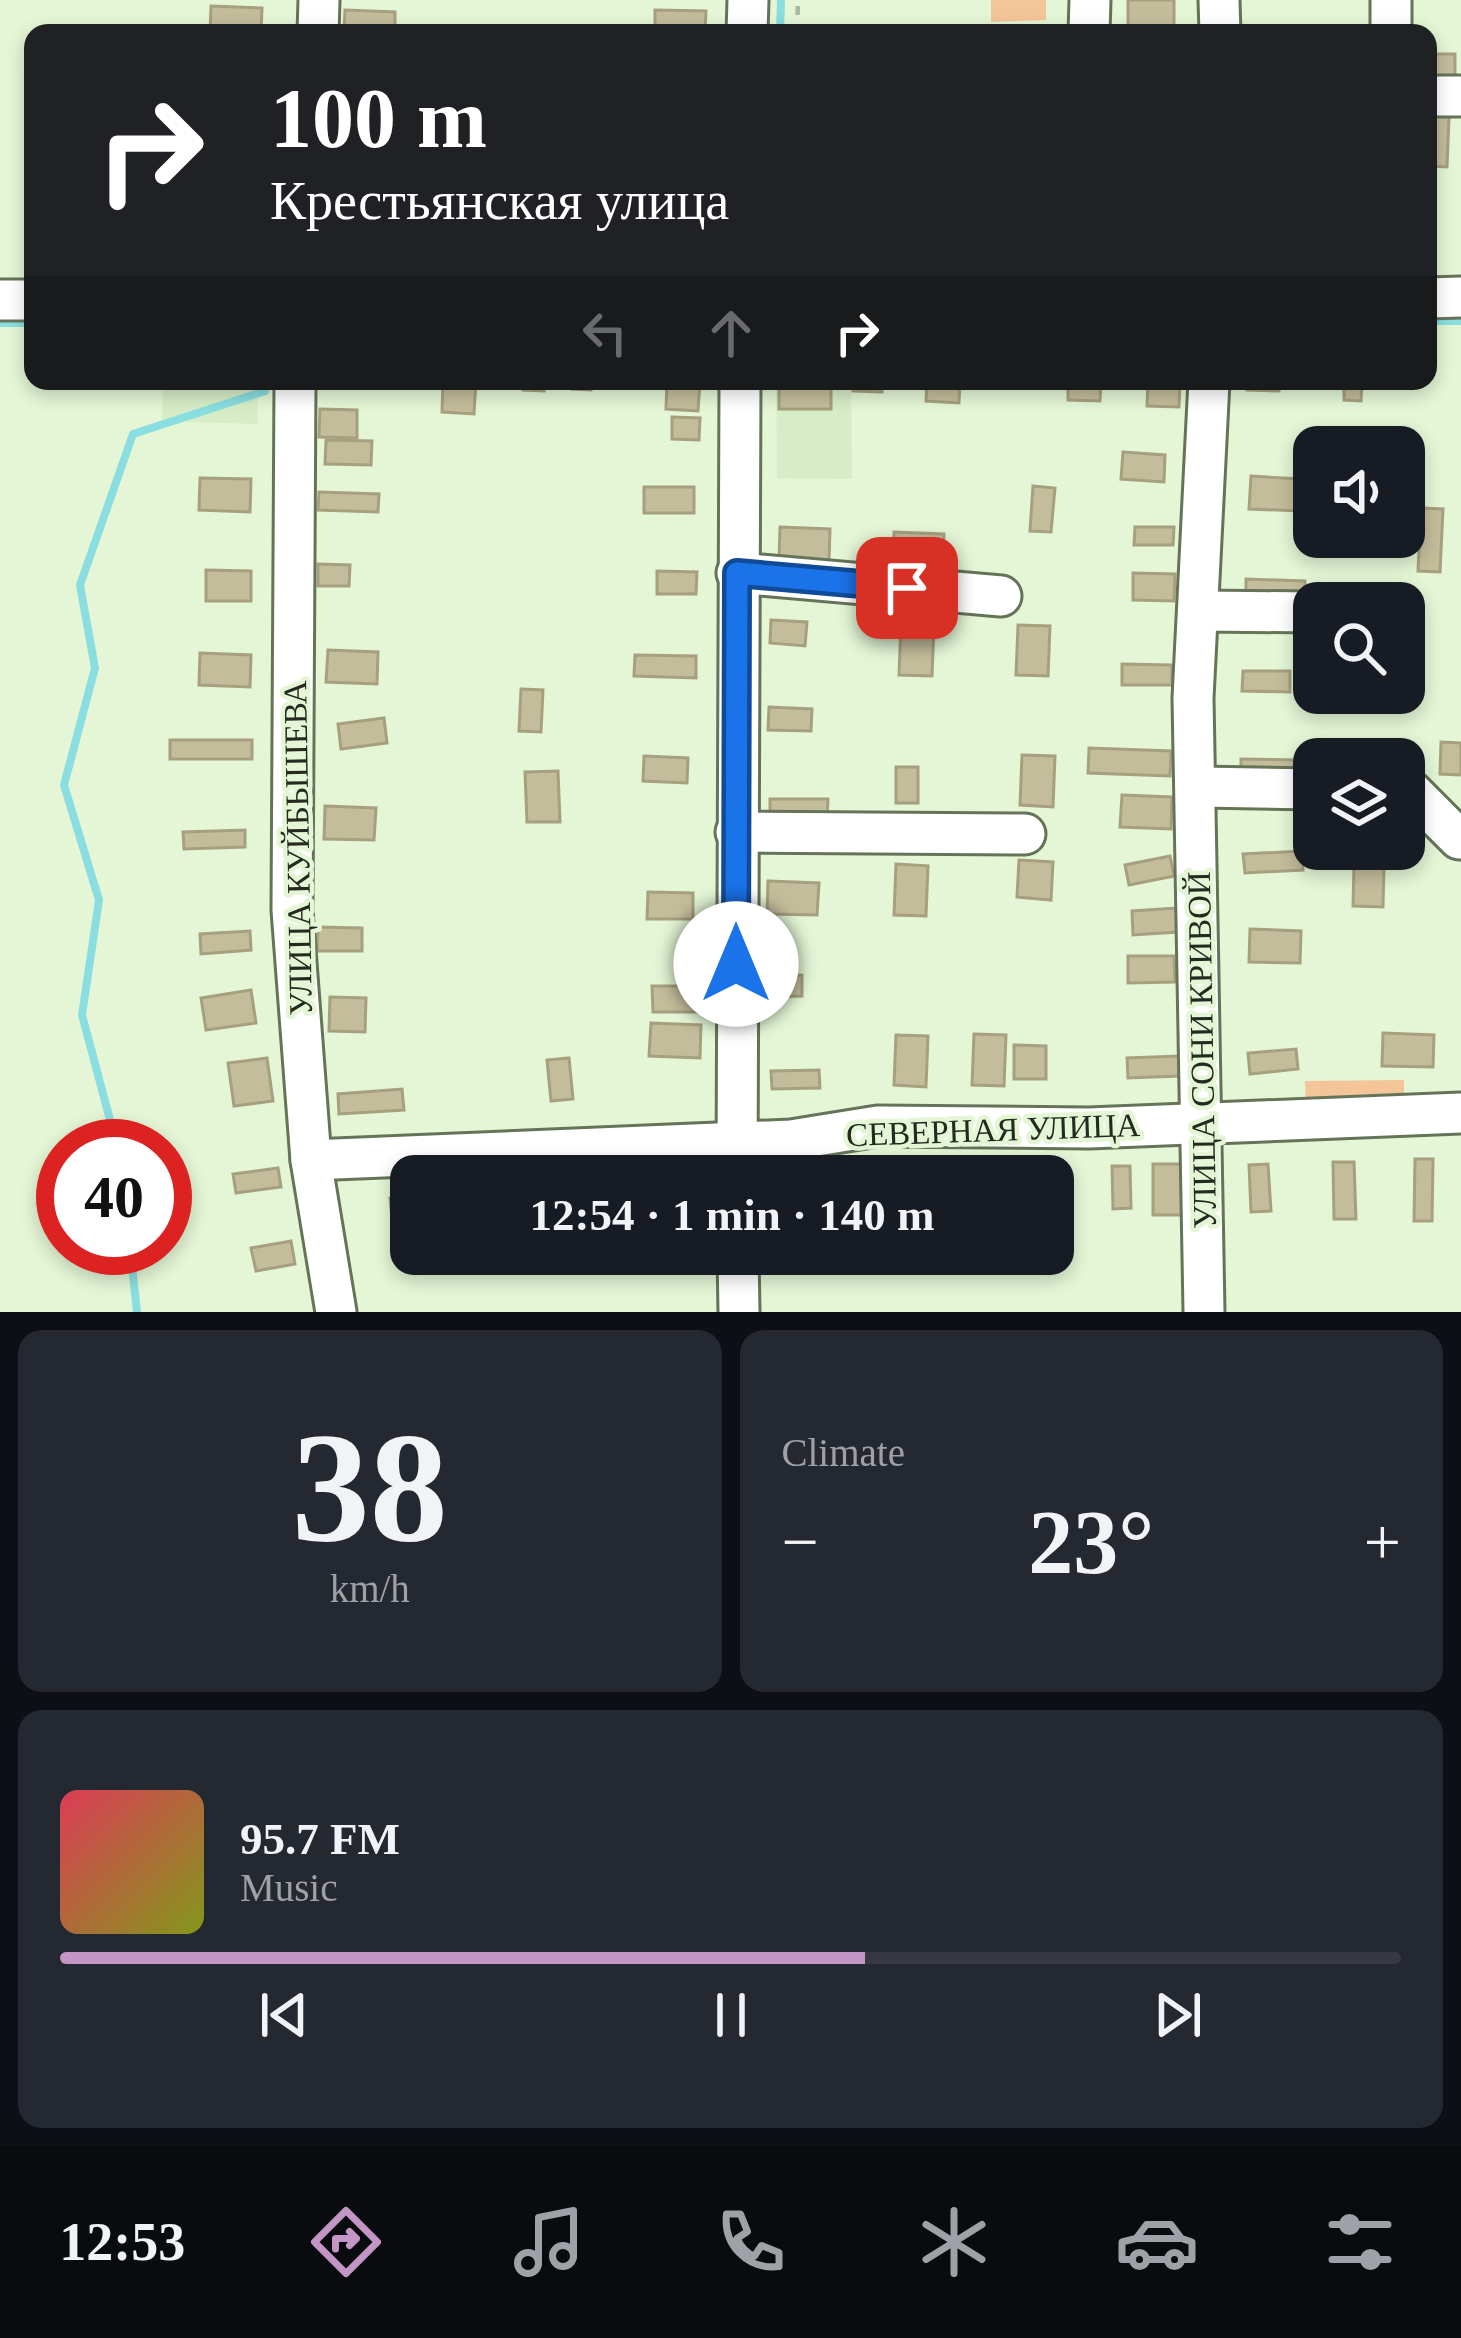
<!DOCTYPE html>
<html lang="en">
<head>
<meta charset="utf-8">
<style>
  :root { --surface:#171b24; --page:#242831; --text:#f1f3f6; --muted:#9ea1a6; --line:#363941; --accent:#c496c5 }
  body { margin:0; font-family:Georgia,serif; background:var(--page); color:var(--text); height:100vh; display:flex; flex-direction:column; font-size:45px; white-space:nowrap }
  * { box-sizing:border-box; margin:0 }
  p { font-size:39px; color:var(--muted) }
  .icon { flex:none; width:66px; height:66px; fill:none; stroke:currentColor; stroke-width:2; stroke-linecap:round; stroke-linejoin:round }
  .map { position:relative; height:1312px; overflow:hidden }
  .side { display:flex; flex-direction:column; gap:18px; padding:18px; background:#0d0f14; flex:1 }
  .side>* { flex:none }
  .banner { position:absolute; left:24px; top:24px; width:1413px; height:366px; border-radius:24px; box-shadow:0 6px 18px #0003; background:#202124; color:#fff; overflow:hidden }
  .buttons { position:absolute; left:1293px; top:426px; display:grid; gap:24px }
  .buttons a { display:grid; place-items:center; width:132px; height:132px; border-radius:24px; background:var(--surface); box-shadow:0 6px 18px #0003; font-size:60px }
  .speed { position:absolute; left:36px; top:1119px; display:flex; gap:24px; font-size:60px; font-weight:700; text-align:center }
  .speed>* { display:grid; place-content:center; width:156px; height:156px; border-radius:50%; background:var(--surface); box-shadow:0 6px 18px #0003; line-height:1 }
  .speed .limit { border:18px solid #d22; background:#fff; color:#111 }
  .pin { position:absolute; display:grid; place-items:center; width:102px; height:102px; color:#fff; margin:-51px; border-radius:24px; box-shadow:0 6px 18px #0006 }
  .me { position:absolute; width:132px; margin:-66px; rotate:0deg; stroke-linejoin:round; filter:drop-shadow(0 0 9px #0008) }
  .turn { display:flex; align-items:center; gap:42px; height:252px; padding:0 48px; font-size:54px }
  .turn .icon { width:156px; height:156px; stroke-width:2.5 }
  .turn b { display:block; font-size:84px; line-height:102px }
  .lanes { display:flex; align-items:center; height:114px; padding:0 48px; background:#0003; justify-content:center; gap:60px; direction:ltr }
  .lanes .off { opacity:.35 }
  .big { font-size:90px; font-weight:600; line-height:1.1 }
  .side .card { flex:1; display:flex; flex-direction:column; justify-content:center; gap:18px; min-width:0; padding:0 42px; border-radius:24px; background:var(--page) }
  .side .dial { align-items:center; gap:0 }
  .dial b { font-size:156px; line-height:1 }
  .song { display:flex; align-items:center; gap:36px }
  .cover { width:144px; height:144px; border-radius:18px; background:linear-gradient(135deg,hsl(350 70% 55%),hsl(70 70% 35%)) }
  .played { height:12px; border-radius:6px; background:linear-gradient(90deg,var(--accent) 60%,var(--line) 60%) }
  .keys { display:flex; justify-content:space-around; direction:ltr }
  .heat { display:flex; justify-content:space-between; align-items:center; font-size:66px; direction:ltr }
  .side .tiles { flex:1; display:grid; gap:18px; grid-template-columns:1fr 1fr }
  .card:last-child { grid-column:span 2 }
  .trip { position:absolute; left:390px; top:1155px; width:684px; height:120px; border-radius:24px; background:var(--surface); box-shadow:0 6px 18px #0003; font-weight:600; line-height:120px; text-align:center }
  .tabs { display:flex; height:192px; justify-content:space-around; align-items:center; background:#090b0e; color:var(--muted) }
  .tabs .icon { width:84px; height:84px }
  .tabs .current { color:var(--accent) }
  .tabs b { font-size:54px; color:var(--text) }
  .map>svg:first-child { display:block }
  .built { fill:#d7edc7 }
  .green { fill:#f3c598 }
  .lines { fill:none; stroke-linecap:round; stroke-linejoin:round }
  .stream { stroke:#8adedf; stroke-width:8 }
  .building { fill:#c3bd9b; stroke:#a6a07f; stroke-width:3 }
  .minor-casing { stroke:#657458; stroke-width:45 }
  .path { stroke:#aab99f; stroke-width:4.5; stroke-dasharray:9 9; stroke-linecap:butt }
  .minor { stroke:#fff; stroke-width:39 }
  .route-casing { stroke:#114b97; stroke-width:30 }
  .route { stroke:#1a73e8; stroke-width:21 }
  .labels { text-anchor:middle; stroke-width:9; stroke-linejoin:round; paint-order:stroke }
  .street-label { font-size:33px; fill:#242a1f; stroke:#e4f6d6 }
</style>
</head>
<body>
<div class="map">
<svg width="1461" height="1312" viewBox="0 0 1461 1312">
  <rect width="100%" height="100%" fill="#e4f6d6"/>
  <!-- built -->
  <g class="built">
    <polygon points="164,381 257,381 258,424 162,421"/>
    <polygon points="776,381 851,381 852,479 777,478"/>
  </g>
  <!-- green -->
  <g class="green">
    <polygon points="991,0 1046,0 1046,20 991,22"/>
    <polygon points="1404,1080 1404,1104 1306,1105 1305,1081"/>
  </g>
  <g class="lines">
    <!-- stream -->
    <g class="stream">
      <polyline points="780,33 781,0"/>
      <polyline points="1428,321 1461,321"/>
      <polyline points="0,323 33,323"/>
      <polyline points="117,1146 82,1015 99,900 64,785 95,668 80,585 133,434 265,391"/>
      <polyline points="130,1248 137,1312"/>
    </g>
  </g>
  <!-- building -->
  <g class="building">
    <rect x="1128" y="0" width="46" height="33"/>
    <polygon points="211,6 262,8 261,33 210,33"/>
    <polygon points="345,10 395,12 395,33 344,33"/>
    <polygon points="655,10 706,11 705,33 655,33"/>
    <rect x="1428" y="54" width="27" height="23"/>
    <polygon points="1428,116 1449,117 1447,167 1428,166"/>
    <polygon points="443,381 476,381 474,414 442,412"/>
    <polygon points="523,381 544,381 544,391 523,390"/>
    <polygon points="572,381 592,381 591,390 572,389"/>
    <polygon points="667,381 700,381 698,411 666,409"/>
    <rect x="779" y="381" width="52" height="28"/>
    <polygon points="853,381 882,381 882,392 853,391"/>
    <polygon points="927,381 960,381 959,403 926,401"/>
    <polygon points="1068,381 1101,381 1100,401 1068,400"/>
    <polygon points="1148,381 1180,381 1179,407 1147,406"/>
    <polygon points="1247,381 1280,381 1279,391 1247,390"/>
    <polygon points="1344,381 1362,381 1361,401 1344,400"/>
    <polygon points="320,409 357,410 357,438 319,437"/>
    <polygon points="672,417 700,418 699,440 672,439"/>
    <polygon points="326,440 372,441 371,465 325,464"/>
    <polygon points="1123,452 1165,455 1164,482 1121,479"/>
    <polygon points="1251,476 1301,479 1300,511 1249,509"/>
    <polygon points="200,478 251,479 250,512 199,510"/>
    <polygon points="1033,486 1055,488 1051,532 1030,531"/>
    <rect x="644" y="487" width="50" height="26"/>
    <polygon points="319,492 379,494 378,512 318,510"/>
    <polygon points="1421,508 1443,509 1440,572 1418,571"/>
    <polygon points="780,527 830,529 829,561 779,560"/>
    <polygon points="1135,527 1174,527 1173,545 1134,545"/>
    <polygon points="894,532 944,534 943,567 893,565"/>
    <polygon points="318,564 350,565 349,586 318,586"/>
    <polygon points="206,570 251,571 251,601 206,601"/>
    <polygon points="657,571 697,572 696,594 657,594"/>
    <polygon points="1133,573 1175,574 1174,601 1133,600"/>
    <polygon points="1246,579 1305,581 1305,599 1246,598"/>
    <polygon points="771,620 807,622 805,646 770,643"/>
    <polygon points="901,624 934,626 932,676 899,675"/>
    <polygon points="1018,625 1050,626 1048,676 1016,675"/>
    <polygon points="328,650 378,652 377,684 326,682"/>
    <polygon points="200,653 251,655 250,687 199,685"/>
    <polygon points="635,655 696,656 696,678 634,676"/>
    <polygon points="1122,664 1172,665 1172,685 1122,685"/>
    <polygon points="1243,671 1290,671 1290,692 1242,691"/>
    <polygon points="521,689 543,690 541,732 519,731"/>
    <polygon points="769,707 812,709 811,731 768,730"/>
    <polygon points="384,718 387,743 341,749 338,724"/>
    <rect x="170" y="740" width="82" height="19"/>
    <polygon points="1441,742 1461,743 1461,775 1440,774"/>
    <polygon points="1344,746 1382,748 1382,759 1343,759"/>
    <polygon points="1089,748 1171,751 1170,776 1088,773"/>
    <polygon points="1022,755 1055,756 1053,807 1020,805"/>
    <polygon points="644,756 688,758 687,783 643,781"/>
    <polygon points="1241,759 1300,760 1300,778 1241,778"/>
    <rect x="896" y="767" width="22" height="36"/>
    <polygon points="558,771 560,822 527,822 525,772"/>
    <polygon points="1122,795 1172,797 1171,829 1120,827"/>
    <polygon points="770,799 828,799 827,819 770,819"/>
    <polygon points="325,806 376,808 374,840 324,839"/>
    <polygon points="245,830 245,847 184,849 183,832"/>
    <polygon points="1302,851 1303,870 1245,873 1243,854"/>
    <polygon points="1170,856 1174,876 1129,885 1125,865"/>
    <polygon points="1019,860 1053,862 1051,900 1017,897"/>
    <polygon points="896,864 928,866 926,916 894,915"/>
    <polygon points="1354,865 1384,866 1383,907 1353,906"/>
    <polygon points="768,881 819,883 817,915 767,914"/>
    <polygon points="648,892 693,893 693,919 647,919"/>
    <polygon points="1176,908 1178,932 1133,935 1132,911"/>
    <polygon points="318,927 362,928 362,951 317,951"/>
    <polygon points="1250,929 1301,931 1300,963 1249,962"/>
    <polygon points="250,931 251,950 201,954 200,934"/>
    <polygon points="1128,956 1174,956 1175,982 1128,983"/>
    <polygon points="802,975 802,996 767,997 766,977"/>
    <polygon points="652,986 696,986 697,1012 653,1012"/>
    <polygon points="251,990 256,1023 206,1030 201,998"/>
    <polygon points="330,997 366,998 365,1032 329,1031"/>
    <polygon points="651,1023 701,1025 700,1058 649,1056"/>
    <polygon points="1383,1033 1434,1035 1433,1067 1382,1066"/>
    <polygon points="974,1034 1006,1035 1004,1086 972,1085"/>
    <polygon points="896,1035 928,1036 926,1087 894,1085"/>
    <polygon points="1014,1045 1046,1046 1046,1079 1014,1079"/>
    <polygon points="1296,1049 1298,1069 1250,1074 1248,1053"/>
    <polygon points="1179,1056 1180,1076 1128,1078 1127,1058"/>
    <polygon points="267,1058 273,1101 234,1106 228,1063"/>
    <polygon points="569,1058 573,1099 551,1101 547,1060"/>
    <polygon points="819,1070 820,1088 772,1089 771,1071"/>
    <polygon points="402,1089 404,1110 339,1114 338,1094"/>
    <polygon points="1415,1159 1433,1159 1432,1221 1414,1221"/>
    <polygon points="1333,1162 1354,1162 1356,1219 1334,1219"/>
    <polygon points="1153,1164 1186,1164 1185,1215 1153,1215"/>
    <polygon points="1268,1164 1271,1211 1251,1212 1249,1165"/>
    <polygon points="1112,1166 1130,1166 1131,1208 1113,1209"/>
    <polygon points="278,1168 281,1187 236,1193 233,1174"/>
    <polygon points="411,1196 411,1247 395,1248 390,1198"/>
    <polygon points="291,1241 295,1264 256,1271 251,1248"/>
  </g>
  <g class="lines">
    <!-- minor casing -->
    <g class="minor-casing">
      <g id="minor">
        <polyline points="1219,0 1220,33"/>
        <polyline points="318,33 319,0"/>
        <polyline points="747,33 748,0"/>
        <polyline points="1089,33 1090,0"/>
        <polyline points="1391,33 1391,0"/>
        <polyline points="1428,96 1461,96"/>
        <polyline points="1428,298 1461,297"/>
        <polyline points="0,300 33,300"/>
        <polyline points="295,381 292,910 311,1160 336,1312"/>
        <polyline points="737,573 1001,596"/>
        <polyline points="1200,611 1314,612"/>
        <polyline points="1199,787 1314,789"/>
        <polyline points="1404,791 1411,791 1459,839"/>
        <polyline points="736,832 1025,834"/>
        <polyline points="311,1160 791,1140 878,1126 1089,1128 1461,1113"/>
        <polyline points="737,1176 740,381"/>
        <polyline points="738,1254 739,1312"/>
        <polyline points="1204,1312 1193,698 1209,381"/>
      </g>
    </g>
    <!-- path -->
    <polyline class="path" points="797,33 798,0"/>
    <!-- minor -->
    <use href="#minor" class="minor"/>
  </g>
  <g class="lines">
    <!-- route casing -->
    <g class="route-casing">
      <polyline id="route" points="736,964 737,573 907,588"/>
    </g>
    <!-- route -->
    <use href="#route" class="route"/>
  </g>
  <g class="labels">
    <!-- street labels -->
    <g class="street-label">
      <text transform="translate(297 848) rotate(-91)" y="12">УЛИЦА КУЙБЫШЕВА</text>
      <text transform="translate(1201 1050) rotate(-91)" y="12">УЛИЦА СОНИ КРИВОЙ</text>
      <text transform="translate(993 1129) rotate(-2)" y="12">СЕВЕРНАЯ УЛИЦА</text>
    </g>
  </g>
</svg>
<div class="buttons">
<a><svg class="icon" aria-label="sound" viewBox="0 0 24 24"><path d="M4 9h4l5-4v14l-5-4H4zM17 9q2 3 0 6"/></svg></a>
<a><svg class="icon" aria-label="search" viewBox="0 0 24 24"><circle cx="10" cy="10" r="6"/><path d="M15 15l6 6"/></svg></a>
<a><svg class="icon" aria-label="layers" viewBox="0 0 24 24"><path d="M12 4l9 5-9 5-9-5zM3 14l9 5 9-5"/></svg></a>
</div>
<div class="speed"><div class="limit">40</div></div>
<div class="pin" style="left:907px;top:588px;background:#d93025"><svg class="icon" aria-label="arrive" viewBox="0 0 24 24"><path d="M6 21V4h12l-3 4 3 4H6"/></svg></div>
<svg class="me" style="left:736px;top:964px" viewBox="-20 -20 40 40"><circle r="19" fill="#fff"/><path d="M0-13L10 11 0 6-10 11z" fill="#1a73e8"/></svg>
<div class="trip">12:54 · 1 min · 140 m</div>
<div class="banner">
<div class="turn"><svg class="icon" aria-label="right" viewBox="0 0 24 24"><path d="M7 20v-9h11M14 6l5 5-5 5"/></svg><div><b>100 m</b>Крестьянская улица</div></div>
<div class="lanes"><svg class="icon off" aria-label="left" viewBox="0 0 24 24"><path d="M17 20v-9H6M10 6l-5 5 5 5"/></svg><svg class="icon off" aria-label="ahead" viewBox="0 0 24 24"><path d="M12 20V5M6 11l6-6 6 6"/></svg><svg class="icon" aria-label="right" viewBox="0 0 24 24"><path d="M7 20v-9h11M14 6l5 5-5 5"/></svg></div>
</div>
</div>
<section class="side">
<div class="tiles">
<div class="card dial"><b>38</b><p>km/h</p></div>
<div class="card"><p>Climate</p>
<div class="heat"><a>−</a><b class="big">23°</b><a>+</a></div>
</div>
<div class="card">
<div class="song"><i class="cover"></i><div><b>95.7 FM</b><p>Music</p></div></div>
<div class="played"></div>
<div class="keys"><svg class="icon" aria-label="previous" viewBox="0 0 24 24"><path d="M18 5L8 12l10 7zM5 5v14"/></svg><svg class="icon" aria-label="pause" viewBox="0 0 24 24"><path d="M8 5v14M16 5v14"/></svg><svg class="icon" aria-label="next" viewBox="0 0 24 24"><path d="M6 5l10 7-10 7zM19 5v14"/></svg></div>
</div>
</div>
</section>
<nav class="tabs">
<b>12:53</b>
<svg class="icon current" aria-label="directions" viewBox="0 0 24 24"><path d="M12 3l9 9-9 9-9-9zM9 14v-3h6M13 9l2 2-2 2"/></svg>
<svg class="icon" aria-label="music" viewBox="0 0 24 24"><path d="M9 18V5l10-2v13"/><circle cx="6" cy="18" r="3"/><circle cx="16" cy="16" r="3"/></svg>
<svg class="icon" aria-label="phone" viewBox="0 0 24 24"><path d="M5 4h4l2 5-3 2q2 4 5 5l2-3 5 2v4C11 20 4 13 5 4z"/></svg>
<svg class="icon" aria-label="climate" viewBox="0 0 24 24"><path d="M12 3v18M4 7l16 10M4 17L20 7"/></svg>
<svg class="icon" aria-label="car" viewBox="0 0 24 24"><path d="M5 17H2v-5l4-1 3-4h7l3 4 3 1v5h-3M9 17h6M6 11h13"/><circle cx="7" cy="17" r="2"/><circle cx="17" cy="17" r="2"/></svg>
<svg class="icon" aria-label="filters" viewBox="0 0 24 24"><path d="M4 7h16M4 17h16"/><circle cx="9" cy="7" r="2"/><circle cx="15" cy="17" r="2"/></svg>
</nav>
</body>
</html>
